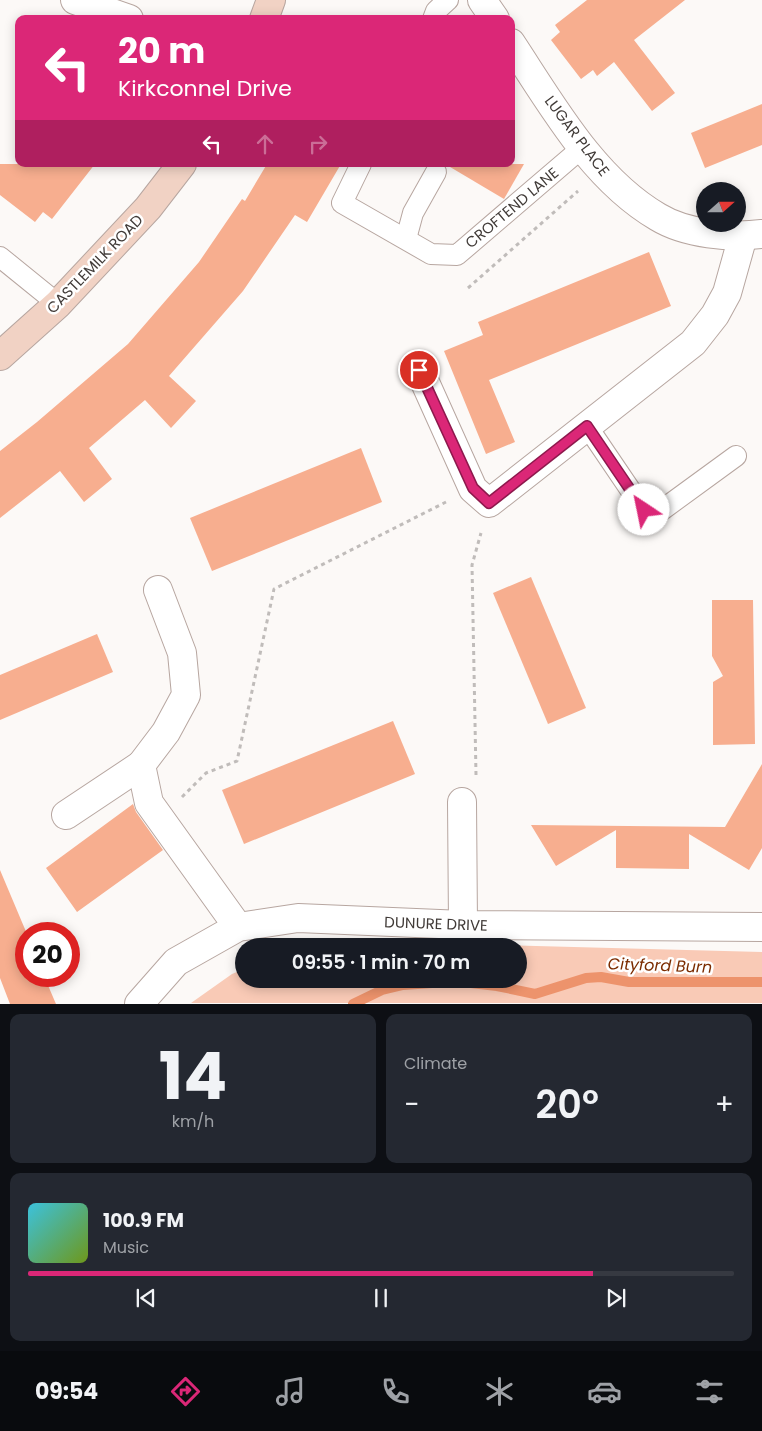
<!DOCTYPE html>
<html lang="en">
<head>
<meta charset="utf-8">
<style>
  :root { --surface:#171b24; --page:#242831; --text:#f1f3f6; --muted:#9ea1a6; --line:#363941; --accent:#db2777 }
  body { margin:0; font-family:Poppins,sans-serif; background:var(--page); color:var(--text); height:100vh; display:flex; flex-direction:column; font-size:19px; white-space:nowrap }
  * { box-sizing:border-box; margin:0 }
  p { font-size:16px; color:var(--muted) }
  .icon { flex:none; width:28px; height:28px; fill:none; stroke:currentColor; stroke-width:2; stroke-linecap:round; stroke-linejoin:round }
  .map { position:relative; height:1004px; overflow:hidden }
  .panel { display:flex; flex-direction:column; gap:10px; padding:10px; background:#0d0f14; flex:1 }
  .panel>* { flex:none }
  .banner { position:absolute; left:15px; top:15px; width:500px; height:152px; border-radius:10px; box-shadow:0 2px 12px #0003; background:#db2777; color:#fff; overflow:hidden }
  .needle { width:32px; rotate:69deg }
  .fabs { position:absolute; left:696px; top:182px; display:grid; gap:10px }
  .fabs a { display:grid; place-items:center; width:50px; height:50px; border-radius:50%; background:var(--surface); box-shadow:0 2px 12px #0003; font-size:25px }
  .speed { position:absolute; left:15px; top:922px; display:flex; gap:10px; font-size:25px; font-weight:700; text-align:center }
  .speed>* { display:grid; place-content:center; width:65px; height:65px; border-radius:50%; background:var(--surface); box-shadow:0 2px 12px #0003; line-height:1 }
  .speed .limit { border:8px solid #d22; background:#fff; color:#111 }
  .pin { position:absolute; display:grid; place-items:center; width:42px; height:42px; color:#fff; margin:-21px; border:2px solid #fff; border-radius:50%; box-shadow:0 1px 5px #0007 }
  .me { position:absolute; width:55px; margin:-28px; rotate:326deg; stroke-linejoin:round; filter:drop-shadow(0 0 4px #0008) }
  .turn { display:flex; align-items:center; gap:18px; height:105px; padding:0 20px; font-size:22px }
  .turn .icon { width:65px; height:65px; stroke-width:2.5 }
  .turn b { display:block; font-size:35px; line-height:42px }
  .lanes { display:flex; align-items:center; height:48px; padding:0 20px; background:#0003; justify-content:center; gap:25px; direction:ltr }
  .lanes .off { opacity:.35 }
  .big { font-size:38px; font-weight:600; line-height:1.1 }
  .panel .card { flex:1; display:flex; flex-direction:column; justify-content:center; gap:8px; min-width:0; padding:0 18px; border-radius:10px; background:var(--page) }
  .panel .dial { align-items:center; gap:0 }
  .dial b { font-size:65px; line-height:1 }
  .song { display:flex; align-items:center; gap:15px }
  .cover { width:60px; height:60px; border-radius:8px; background:linear-gradient(135deg,hsl(190 70% 55%),hsl(80 70% 35%)) }
  .played { height:5px; border-radius:2px; background:linear-gradient(90deg,var(--accent) 80%,var(--line) 80%) }
  .keys { display:flex; justify-content:space-around; direction:ltr }
  .heat { display:flex; justify-content:space-between; align-items:center; font-size:28px; direction:ltr }
  .panel .tiles { flex:1; display:grid; gap:10px; grid-template-columns:1fr 1fr }
  .card:last-child { grid-column:span 2 }
  .trip { position:absolute; left:235px; top:938px; width:292px; height:50px; border-radius:25px; background:var(--surface); box-shadow:0 2px 12px #0003; font-weight:600; line-height:50px; text-align:center }
  .dock { display:flex; height:80px; justify-content:space-around; align-items:center; background:#090b0e; color:var(--muted) }
  .dock .icon { width:35px; height:35px }
  .dock .current { color:var(--accent) }
  .dock b { font-size:22px; color:var(--text) }
  .map>svg:first-child { display:block }
  .green { fill:#f9cab6 }
  .lines { fill:none; stroke-linecap:round; stroke-linejoin:round }
  .stream { stroke:#ed936c; stroke-width:10 }
  .building { fill:#f7ae8f }
  .lane-casing { stroke:#b7a6a0; stroke-width:22 }
  .street-casing { stroke:#b7a6a0; stroke-width:30 }
  .secondary-casing { stroke:#b7a6a0; stroke-width:30 }
  .path { stroke:#c0bcba; stroke-width:3; stroke-dasharray:4 4; stroke-linecap:butt }
  .lane { stroke:#fff; stroke-width:20 }
  .street { stroke:#fff; stroke-width:28 }
  .secondary { stroke:#f1d2c4; stroke-width:28 }
  .route-casing { stroke:#8e194d; stroke-width:12 }
  .route { stroke:#db2777; stroke-width:9 }
  .labels { text-anchor:middle; stroke-width:5; stroke-linejoin:round; paint-order:stroke }
  .street-label { font-size:15px; fill:#413b38; stroke:#fff }
  .water-label { font-size:16px; font-style:italic; fill:#7b2c00; stroke:#fff }
</style>
</head>
<body>
<div class="map">
<svg width="762" height="1004" viewBox="0 0 762 1004">
  <rect width="100%" height="100%" fill="#fcf9f7"/>
  <!-- green -->
  <polygon class="green" points="317,940 762,952 762,1003 191,1003 232,974 244,969 244,979 519,979 519,946 301,946"/>
  <g class="lines">
    <!-- stream -->
    <polyline class="stream" points="353,1004 382,990 403,985 432,983 462,982 497,986 535,994 586,978 601,977 629,982 762,982"/>
  </g>
  <!-- building -->
  <g class="building">
    <polygon points="587,0 685,0 634,40 675,93 652,111 614,62 597,76 593,70 581,79 551,40 560,32 555,25"/>
    <polygon points="762,104 762,145 705,168 691,133"/>
    <polygon points="0,164 95,164 52,219 43,212 35,222 0,195"/>
    <polygon points="267,164 341,164 307,222 295,215 243,291 169,376 196,401 171,428 145,400 89,448 112,479 84,502 60,471 0,518 0,451 37,422 128,344 199,262 242,199 245,201"/>
    <polygon points="445,164 524,164 504,199"/>
    <polygon points="649,252 671,306 489,380 515,442 486,454 444,351 483,335 478,322"/>
    <polygon points="361,448 382,502 212,571 190,518"/>
    <polygon points="531,577 586,708 548,724 493,593"/>
    <polygon points="712,600 753,600 755,744 713,745 713,682 723,676 712,656"/>
    <polygon points="97,634 113,672 0,720 0,675"/>
    <polygon points="393,721 415,774 244,844 222,790"/>
    <polygon points="762,764 762,848 749,870 689,834 689,869 616,868 616,830 556,866 531,825 725,827"/>
    <polygon points="133,804 136,812 163,850 77,912 46,868"/>
    <polygon points="0,870 27,934 26,976 44,976 56,1004 10,1004 0,978"/>
  </g>
  <g class="lines">
    <!-- lane casing -->
    <g class="lane-casing">
      <g id="lane">
        <polyline points="433,19 436,11 448,0"/>
        <polyline points="361,164 342,203 431,254 457,255 583,147"/>
        <polyline points="406,239 413,213 436,172"/>
        <polyline points="0,257 58,304"/>
        <polyline points="587,426 644,510 662,510 736,456"/>
      </g>
    </g>
    <!-- street casing -->
    <g class="street-casing">
      <g id="street">
        <polyline points="75,0 129,19"/>
        <polyline points="482,0 495,19"/>
        <path d="M511,43c41,62 82,136 147,174 28,17 72,21 104,17"/>
        <polyline points="419,369 473,489 489,503 693,343 715,315 727,293 743,236"/>
        <polyline points="158,590 182,653 186,695 166,732 141,765 149,803 238,927"/>
        <polyline points="462,802 463,925"/>
        <polyline points="66,815 141,765"/>
        <polyline points="139,1004 176,962 238,927 298,918 463,925 762,927"/>
      </g>
    </g>
    <!-- secondary casing -->
    <g class="secondary-casing">
      <g id="secondary">
        <polyline points="264,19 271,0"/>
        <polyline points="0,356 58,304 148,208 182,164"/>
      </g>
    </g>
    <!-- path -->
    <g class="path">
      <polyline points="468,288 578,191"/>
      <polyline points="476,775 472,565 481,533"/>
      <polyline points="182,797 206,773 237,761 274,589 446,502"/>
    </g>
    <!-- lane -->
    <use href="#lane" class="lane"/>
    <!-- street -->
    <use href="#street" class="street"/>
    <!-- secondary -->
    <use href="#secondary" class="secondary"/>
  </g>
  <g class="lines">
    <!-- route casing -->
    <g class="route-casing">
      <polyline id="route" points="419,370 473,488 489,503 587,426 644,510"/>
    </g>
    <!-- route -->
    <use href="#route" class="route"/>
  </g>
  <g class="labels">
    <!-- street labels -->
    <g class="street-label">
      <text transform="translate(577 136) rotate(53)" y="5">LUGAR PLACE</text>
      <text transform="translate(512 208) rotate(-40)" y="5">CROFTEND LANE</text>
      <text transform="translate(95 264) rotate(-46)" y="5">CASTLEMILK ROAD</text>
      <text transform="translate(436 924) rotate(2)" y="5">DUNURE DRIVE</text>
    </g>
    <!-- water labels -->
    <g class="water-label">
      <text transform="translate(660 965) rotate(2)" y="6">Cityford Burn</text>
    </g>
  </g>
</svg>
<div class="fabs">
<a><svg class="needle" viewBox="-14 -14 28 28"><path d="M0-13l5 13h-10z" fill="#e53935"/><path d="M0 13l5-13h-10z" fill="#9ea1a6"/></svg></a>
</div>
<div class="speed"><div class="limit">20</div></div>
<div class="pin" style="left:419px;top:370px;background:#d93025"><svg class="icon" aria-label="arrive" viewBox="0 0 24 24"><path d="M6 21V4h12l-3 4 3 4H6"/></svg></div>
<svg class="me" style="left:644px;top:510px" viewBox="-20 -20 40 40"><circle r="19" fill="#fff"/><path d="M0-13L10 11 0 6-10 11z" fill="#db2777"/></svg>
<div class="trip">09:55 · 1 min · 70 m</div>
<div class="banner">
<div class="turn"><svg class="icon" aria-label="left" viewBox="0 0 24 24"><path d="M17 20v-9H6M10 6l-5 5 5 5"/></svg><div><b>20 m</b>Kirkconnel Drive</div></div>
<div class="lanes"><svg class="icon" aria-label="left" viewBox="0 0 24 24"><path d="M17 20v-9H6M10 6l-5 5 5 5"/></svg><svg class="icon off" aria-label="ahead" viewBox="0 0 24 24"><path d="M12 20V5M6 11l6-6 6 6"/></svg><svg class="icon off" aria-label="right" viewBox="0 0 24 24"><path d="M7 20v-9h11M14 6l5 5-5 5"/></svg></div>
</div>
</div>
<section class="panel">
<div class="tiles">
<div class="card dial"><b>14</b><p>km/h</p></div>
<div class="card"><p>Climate</p>
<div class="heat"><a>−</a><b class="big">20°</b><a>+</a></div>
</div>
<div class="card">
<div class="song"><i class="cover"></i><div><b>100.9 FM</b><p>Music</p></div></div>
<div class="played"></div>
<div class="keys"><svg class="icon" aria-label="previous" viewBox="0 0 24 24"><path d="M18 5L8 12l10 7zM5 5v14"/></svg><svg class="icon" aria-label="pause" viewBox="0 0 24 24"><path d="M8 5v14M16 5v14"/></svg><svg class="icon" aria-label="next" viewBox="0 0 24 24"><path d="M6 5l10 7-10 7zM19 5v14"/></svg></div>
</div>
</div>
</section>
<nav class="dock">
<b>09:54</b>
<svg class="icon current" aria-label="directions" viewBox="0 0 24 24"><path d="M12 3l9 9-9 9-9-9zM9 14v-3h6M13 9l2 2-2 2"/></svg>
<svg class="icon" aria-label="music" viewBox="0 0 24 24"><path d="M9 18V5l10-2v13"/><circle cx="6" cy="18" r="3"/><circle cx="16" cy="16" r="3"/></svg>
<svg class="icon" aria-label="phone" viewBox="0 0 24 24"><path d="M5 4h4l2 5-3 2q2 4 5 5l2-3 5 2v4C11 20 4 13 5 4z"/></svg>
<svg class="icon" aria-label="climate" viewBox="0 0 24 24"><path d="M12 3v18M4 7l16 10M4 17L20 7"/></svg>
<svg class="icon" aria-label="car" viewBox="0 0 24 24"><path d="M5 17H2v-5l4-1 3-4h7l3 4 3 1v5h-3M9 17h6M6 11h13"/><circle cx="7" cy="17" r="2"/><circle cx="17" cy="17" r="2"/></svg>
<svg class="icon" aria-label="filters" viewBox="0 0 24 24"><path d="M4 7h16M4 17h16"/><circle cx="9" cy="7" r="2"/><circle cx="15" cy="17" r="2"/></svg>
</nav>
</body>
</html>
